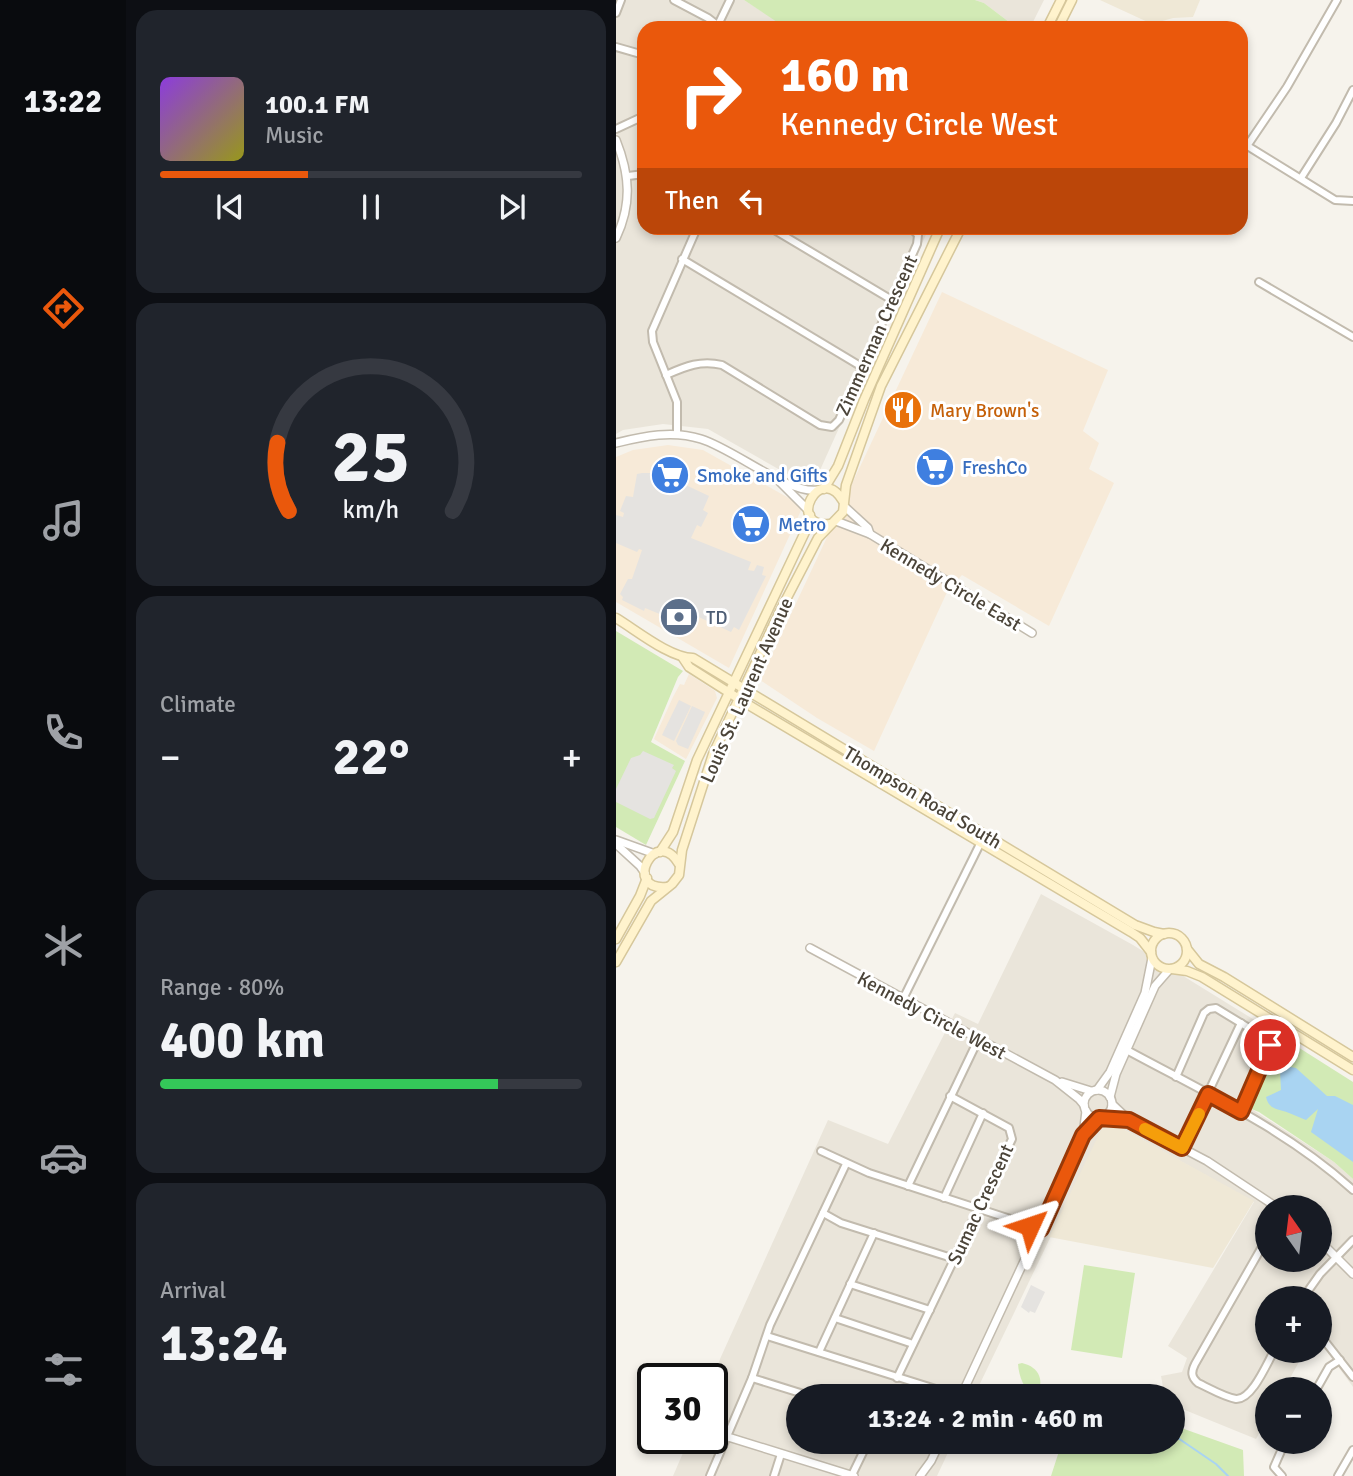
<!DOCTYPE html>
<html lang="en">
<head>
<meta charset="utf-8">
<style>
  :root { --surface:#171b24; --page:#20242c; --text:#f1f3f6; --muted:#9ea1a6; --line:#363941; --accent:#ea580c }
  body { margin:0; font-family:Signika,sans-serif; background:var(--page); color:var(--text); height:100vh; display:flex; flex-direction:column; font-size:26px; white-space:nowrap }
  * { box-sizing:border-box; margin:0 }
  p { font-size:23px; color:var(--muted) }
  .icon { flex:none; width:38px; height:38px; fill:none; stroke:currentColor; stroke-width:2; stroke-linecap:round; stroke-linejoin:round }
  .map { position:relative; flex:1; overflow:hidden }
  .panel { display:flex; flex-direction:column; gap:10px; padding:10px; background:#0d0f14; width:490px }
  .panel>* { flex:none }
  .top-card { position:absolute; left:21px; top:21px; width:611px; height:214px; border-radius:21px; box-shadow:0 4px 10px #0003; background:#ea580c; color:#fff; overflow:hidden }
  .needle { width:46px; rotate:346deg }
  .controls { position:absolute; left:639px; top:1195px; display:grid; gap:14px }
  .controls a { display:grid; place-items:center; width:77px; height:77px; border-radius:50%; background:var(--surface); box-shadow:0 4px 10px #0003; font-size:35px }
  .speed { position:absolute; left:21px; top:1363px; display:flex; gap:14px; font-size:35px; font-weight:700; text-align:center }
  .speed>* { display:grid; place-content:center; width:91px; height:91px; border-radius:50%; background:var(--surface); box-shadow:0 4px 10px #0003; line-height:1 }
  .speed .limit { border:4px solid #111; border-radius:10px; background:#fff; color:#111 }
  .pin { position:absolute; display:grid; place-items:center; width:60px; height:60px; color:#fff; margin:-30px; border:4px solid #fff; border-radius:50%; box-shadow:0 2px 7px #0007 }
  .me { position:absolute; width:77px; margin:-38px; rotate:48deg; stroke-linejoin:round; filter:drop-shadow(0 0 5px #0008) }
  .turn { display:flex; align-items:center; gap:24px; height:147px; padding:0 28px; font-size:32px }
  .turn .icon { width:91px; height:91px; stroke-width:2.5 }
  .turn b { display:block; font-size:49px; line-height:60px }
  .then { display:flex; align-items:center; height:66px; padding:0 28px; background:#0003; gap:14px; font-size:26px }
  .big { font-size:52px; font-weight:800; line-height:1.1 }
  .panel .widget { flex:1; display:flex; flex-direction:column; justify-content:center; gap:10px; min-width:0; padding:0 24px; border-radius:21px; background:var(--page) }
  .panel .dial { align-items:center; gap:0 }
  .dial svg { height:182px; overflow:visible; fill:none; stroke:var(--line); stroke-width:7; stroke-linecap:round; text-anchor:middle }
  .dial text { fill:var(--text); stroke:none }
  .song { display:flex; align-items:center; gap:21px }
  .cover { width:84px; height:84px; border-radius:10px; background:linear-gradient(135deg,hsl(270 70% 55%),hsl(60 70% 35%)) }
  .played { height:7px; border-radius:4px; background:linear-gradient(90deg,var(--accent) 35%,var(--line) 35%) }
  .keys { display:flex; justify-content:space-around; direction:ltr }
  .heat { display:flex; justify-content:space-between; align-items:center; font-size:38px; direction:ltr }
  .charge { height:10px; border-radius:5px; background:linear-gradient(90deg,#34c759 80%,var(--line) 0) }
  .trip { position:absolute; left:170px; top:1384px; width:399px; height:70px; border-radius:35px; background:var(--surface); box-shadow:0 4px 10px #0003; font-weight:800; line-height:70px; text-align:center }
  main { display:flex; flex:1; min-height:0 }
  .menu { display:flex; flex-direction:column; width:126px; justify-content:space-around; align-items:center; background:#090b0e; color:var(--muted) }
  .menu .icon { width:49px; height:49px }
  .menu .on { color:var(--accent) }
  .menu b { font-size:32px; color:var(--text) }
  .map>svg:first-child { display:block }
  .residential { fill:#eae5da; fill-rule:evenodd }
  .commercial { fill:#f7ead8 }
  .education { fill:#efe8d6 }
  .green { fill:#d2eab5 }
  .parking { fill:#e5e3e0 }
  .water { fill:#a9d4f2 }
  .lines { fill:none; stroke-linecap:round; stroke-linejoin:round }
  .stream { stroke:#a9d4f2; stroke-width:2 }
  .minor-casing { stroke:#c2bbae; stroke-width:10 }
  .tertiary-casing { stroke:#c2bbae; stroke-width:10 }
  .secondary-casing { stroke:#d6c79b; stroke-width:11 }
  .minor { stroke:#fff; stroke-width:6 }
  .tertiary { stroke:#fff; stroke-width:7 }
  .secondary { stroke:#fff3cd; stroke-width:8 }
  .route-casing { stroke:#983908; stroke-width:18 }
  .route { stroke:#ea580c; stroke-width:12 }
  .slow { stroke:#f59e0b; stroke-width:12 }
  .labels { text-anchor:middle; stroke-width:6; stroke-linejoin:round; paint-order:stroke }
  .street-label { font-size:19px; fill:#4b4439; stroke:#fff }
  .food-label { font-size:19px; fill:#c56008; stroke:#fff; text-anchor:start }
  .shop-label { font-size:19px; fill:#366cbe; stroke:#fff; text-anchor:start }
  .service-label { font-size:19px; fill:#4e5e75; stroke:#fff; text-anchor:start }
</style>
</head>
<body>
<main>
<nav class="menu">
<b>13:22</b>
<svg class="icon on" aria-label="directions" viewBox="0 0 24 24"><path d="M12 3l9 9-9 9-9-9zM9 14v-3h6M13 9l2 2-2 2"/></svg>
<svg class="icon" aria-label="music" viewBox="0 0 24 24"><path d="M9 18V5l10-2v13"/><circle cx="6" cy="18" r="3"/><circle cx="16" cy="16" r="3"/></svg>
<svg class="icon" aria-label="phone" viewBox="0 0 24 24"><path d="M5 4h4l2 5-3 2q2 4 5 5l2-3 5 2v4C11 20 4 13 5 4z"/></svg>
<svg class="icon" aria-label="climate" viewBox="0 0 24 24"><path d="M12 3v18M4 7l16 10M4 17L20 7"/></svg>
<svg class="icon" aria-label="car" viewBox="0 0 24 24"><path d="M5 17H2v-5l4-1 3-4h7l3 4 3 1v5h-3M9 17h6M6 11h13"/><circle cx="7" cy="17" r="2"/><circle cx="17" cy="17" r="2"/></svg>
<svg class="icon" aria-label="filters" viewBox="0 0 24 24"><path d="M4 7h16M4 17h16"/><circle cx="9" cy="7" r="2"/><circle cx="15" cy="17" r="2"/></svg>
</nav>
<section class="panel">
<div class="widget">
<div class="song"><i class="cover"></i><div><b>100.1 FM</b><p>Music</p></div></div>
<div class="played"></div>
<div class="keys"><svg class="icon" aria-label="previous" viewBox="0 0 24 24"><path d="M18 5L8 12l10 7zM5 5v14"/></svg><svg class="icon" aria-label="pause" viewBox="0 0 24 24"><path d="M8 5v14M16 5v14"/></svg><svg class="icon" aria-label="next" viewBox="0 0 24 24"><path d="M6 5l10 7-10 7zM19 5v14"/></svg></div>
</div>
<div class="widget dial"><svg viewBox="0 0 100 80">
<path d="M14 69A42 42 0 1 1 86 69"/>
<path d="M14 69A42 42 0 0 1 9 39" stroke="#ea580c"/>
<text x="50" y="56" font-size="32" font-weight="700">25</text>
<text x="50" y="72" font-size="11">km/h</text>
</svg></div>
<div class="widget"><p>Climate</p>
<div class="heat"><a>−</a><b class="big">22°</b><a>+</a></div>
</div>
<div class="widget"><p>Range · 80%</p><b class="big">400 km</b><div class="charge"></div></div>
<div class="widget"><p>Arrival</p><b class="big">13:24</b></div>
</section>
<div class="map">
<svg width="737" height="1476" viewBox="0 0 737 1476">
  <rect width="100%" height="100%" fill="#f6f3ec"/>
  <!-- residential -->
  <g class="residential">
    <polygon points="0,0 128,0 171,27 28,28 28,228 313,228 196,488 92,429 47,424 7,430 0,434"/>
    <polygon points="359,0 428,0 414,28 401,28 368,3"/>
    <path d="M425,894l92,51 149,92 -32,71 84,54 19,17v208l-33,-45v-44h-53v53h38l-21,38 -17,1v29l-11,20 -81,-33 -3,-10h-4l-4,-4 -3,-16 21,-4 5,-14 -19,-12 86,-144 -133,-74 -16,-4 -131,272h-176v46h155l-16,34h-264l16,-37 23,-1v-56l8,-23 108,-239 60,24 67,-131 23,11zM651,1208h53v52h-53z"/>
  </g>
  <!-- commercial -->
  <g class="commercial">
    <polygon points="326,292 492,370 467,431 483,443 473,469 498,483 433,626 346,575 332,590 258,751 201,718 144,680"/>
    <polygon points="52,445 87,450 187,506 113,668 0,602 0,457 17,450"/>
    <polygon points="73,674 99,691 101,698 70,759 38,739 57,697 64,684 68,685"/>
  </g>
  <!-- education -->
  <g class="education">
    <polygon points="484,0 584,0 577,17 557,18 536,24"/>
    <polygon points="488,1124 505,1128 638,1201 597,1268 433,1237"/>
  </g>
  <!-- green -->
  <g class="green">
    <polygon points="128,0 359,0 368,3 401,28 170,28"/>
    <polygon points="0,631 67,671 62,677 35,742 69,761 30,845 0,827"/>
    <polygon points="666,1037 737,1082 737,1179 718,1162 643,1112 633,1108"/>
    <polygon points="468,1265 519,1273 506,1358 455,1350"/>
    <path d="M406,1363c18,4 23,19 14,33 -12,-5 -17,-19 -18,-32z"/>
    <polygon points="557,1425 627,1450 628,1476 435,1476 446,1442 556,1442"/>
  </g>
  <!-- parking -->
  <g class="parking">
    <polygon points="26,473 40,473 54,478 53,481 57,479 93,496 87,510 92,513 85,527 81,525 75,538 135,562 132,570 138,571 141,565 148,567 146,575 150,576 123,630 118,627 115,632 59,606 51,617 29,608 28,611 6,600 7,597 4,594 12,579 16,579 26,550 23,549 21,552 0,543 0,515 7,517 8,513 4,511 10,496 17,497 21,474"/>
    <polygon points="63,700 75,706 58,741 46,735"/>
    <polygon points="76,706 89,712 72,749 62,745 60,741"/>
    <polygon points="27,751 58,765 56,768 60,771 38,818 34,819 0,802 0,789 15,758 24,755"/>
    <polygon points="415,1285 429,1292 419,1313 414,1311 413,1313 405,1307"/>
  </g>
  <!-- water -->
  <path class="water" d="M669,1066l11,2 31,28h8l18,9v57l-42,-30 7,-23 -12,11c-6,-2 -11,-5 -17,-7 -12,-5 -20,-3 -23,-16l15,-7 -1,-19z"/>
  <g class="lines">
    <!-- stream -->
    <polyline class="stream" points="559,1436 600,1464 612,1476"/>
    <!-- minor casing -->
    <g class="minor-casing">
      <g id="minor">
        <polyline points="58,0 92,18 105,28"/>
        <polyline points="0,13 5,0"/>
        <polyline points="101,27 114,0"/>
        <polyline points="0,47 28,55"/>
        <polyline points="0,129 28,116"/>
        <polyline points="625,142 719,200 737,201"/>
        <polyline points="625,152 631,146 671,87 721,0"/>
        <polyline points="12,176 28,174"/>
        <polyline points="685,178 720,123 737,90"/>
        <polyline points="155,228 276,300"/>
        <polyline points="66,259 246,367"/>
        <polyline points="643,282 737,337"/>
        <path d="M50,375c20,-9 35,-15 56,-10l98,60 12,2 7,-7 78,-176 1,-9 -7,-7"/>
        <polyline points="61,434 61,402 37,342 36,331 81,228"/>
        <polyline points="287,999 364,844"/>
        <path d="M507,1048c79,43 163,81 230,142"/>
        <polyline points="560,1077 588,1013 593,1009 600,1008 651,1039 654,1045 625,1112"/>
        <polyline points="566,1148 625,1023"/>
        <polyline points="205,1151 253,1173 425,1229"/>
        <polyline points="292,1186 362,1040"/>
        <polyline points="328,1198 367,1113"/>
        <polyline points="207,1213 225,1223 339,1259"/>
        <path d="M651,1238l-72,126c-4,8 -4,13 3,19 11,5 26,14 38,16 16,1 31,-36 38,-48"/>
        <polyline points="234,1284 314,1310"/>
        <polyline points="687,1298 704,1274 737,1240"/>
        <polyline points="219,1318 297,1344"/>
        <polyline points="704,1335 737,1377"/>
        <polyline points="151,1336 342,1396"/>
        <polyline points="203,1352 258,1233"/>
        <polyline points="136,1378 194,1396"/>
        <polyline points="281,1378 396,1139 393,1128 334,1096"/>
        <polyline points="700,1390 713,1367 724,1360"/>
        <polyline points="236,1475 252,1442"/>
        <polyline points="94,1476 136,1378 154,1325 230,1164"/>
        <polyline points="158,1476 165,1454"/>
        <polyline points="666,1476 658,1467 669,1442"/>
        <polyline points="722,1476 737,1450"/>
      </g>
    </g>
    <!-- tertiary casing -->
    <g class="tertiary-casing">
      <g id="tertiary">
        <path d="M0,140c14,35 16,64 0,98"/>
        <path d="M0,443c28,-7 57,-13 85,-4 33,10 88,56 117,51"/>
        <polyline points="163,481 192,510"/>
        <polyline points="220,521 254,534 252,528 228,506"/>
        <polyline points="254,534 416,633"/>
        <polyline points="0,840 39,854"/>
        <polyline points="0,844 24,866 29,873"/>
        <polyline points="194,948 439,1080 463,1099 468,1105"/>
        <polyline points="446,1082 475,1091"/>
        <polyline points="481,1090 494,1072 529,993 536,958"/>
        <circle cx="482" cy="1104" r="14"/>
        <polyline points="494,1097 500,1074 539,986 553,970"/>
        <polyline points="496,1104 513,1120 591,1161 662,1208"/>
        <polyline points="488,1117 505,1121 513,1120"/>
        <polyline points="467,1135 483,1118"/>
        <polyline points="704,1241 737,1274"/>
        <polyline points="345,1396 467,1135 470,1111"/>
        <polyline points="96,1432 238,1476"/>
        <polyline points="304,1476 315,1461 324,1442"/>
      </g>
    </g>
    <!-- secondary casing -->
    <g class="secondary-casing">
      <g id="secondary">
        <polyline points="431,28 445,0"/>
        <polyline points="442,28 456,0"/>
        <polyline points="208,489 222,466 248,400 324,228"/>
        <path d="M214,524c-45,4 -10,-63 13,-23"/>
        <path d="M0,618c20,12 54,40 77,40l442,267 19,7 10,2"/>
        <polyline points="67,658 73,667 131,704 515,932 524,938 535,952"/>
        <polyline points="44,852 57,832 81,760 189,532 194,515"/>
        <path d="M51,887c-46,4 -11,-63 12,-23"/>
        <circle cx="553" cy="951" r="18"/>
        <polyline points="0,939 24,896 31,878"/>
        <polyline points="571,949 583,964 608,977 737,1057"/>
        <polyline points="0,962 35,901 56,884 63,875 66,850 97,754 163,613 202,538 227,512 230,485 265,386 345,228"/>
        <polyline points="556,969 571,971 586,977 737,1070"/>
      </g>
    </g>
    <!-- minor -->
    <use href="#minor" class="minor"/>
    <!-- tertiary -->
    <use href="#tertiary" class="tertiary"/>
    <!-- secondary -->
    <use href="#secondary" class="secondary"/>
  </g>
  <g class="lines">
    <!-- route casing -->
    <g class="route-casing">
      <polyline id="route" points="414,1226 425,1229 467,1135 483,1118 513,1120 566,1148 592,1094 625,1112 654,1045"/>
    </g>
    <!-- route -->
    <use href="#route" class="route"/>
    <!-- slow -->
    <polyline class="slow" points="529,1129 566,1148 583,1114"/>
  </g>
  <!-- icons -->
  <defs>
    <g id="restaurant-disc" transform="scale(2.0125)"><circle r="9.5" fill="#e8710a" stroke="#fff"/><path d="M-5-6h1v4h1v-4h1v4h1v-4h1v5L-1.5 .5V6h-2V.5L-5-1ZM5-6V6H3V1.5H1.5Q1.5-4 5-6Z" fill="#fff"/></g>
    <g id="supermarket-disc" transform="scale(2.0125)"><circle r="9.5" fill="#3f7fe0" stroke="#fff"/><path d="M-6-5.5h2.5l.6 2H6L4.5 2H-2.5L-4.4-4H-6ZM-1.5 3.2a1.3 1.3 0 1 0 .1 0ZM3 3.2a1.3 1.3 0 1 0 .1 0Z" fill="#fff"/></g>
    <g id="bank-disc" transform="scale(2.0125)"><circle r="9.5" fill="#5c6f8a" stroke="#fff"/><path d="M-6-4H6V4H-6ZM0-2.3a2.3 2.3 0 1 0 0 4.6a2.3 2.3 0 1 0 0-4.6Z" fill="#fff"/></g>
  </defs>
  <g fill-rule="evenodd">
    <use href="#restaurant-disc" x="287" y="410"/>
    <use href="#supermarket-disc" x="319" y="467"/>
    <use href="#supermarket-disc" x="54" y="475"/>
    <use href="#supermarket-disc" x="135" y="524"/>
    <use href="#bank-disc" x="63" y="617"/>
  </g>
  <g class="labels">
    <!-- street labels -->
    <g class="street-label">
      <text transform="translate(260 335) rotate(-66)" y="7">Zimmerman Crescent</text>
      <text transform="translate(335 584) rotate(31)" y="7">Kennedy Circle East</text>
      <text transform="translate(130 690) rotate(-66)" y="7">Louis St. Laurent Avenue</text>
      <text transform="translate(307 797) rotate(31)" y="7">Thompson Road South</text>
      <text transform="translate(316 1015) rotate(28)" y="7">Kennedy Circle West</text>
      <text transform="translate(364 1204) rotate(-65)" y="7">Sumac Crescent</text>
    </g>
    <!-- food labels -->
    <g class="food-label">
      <text x="314" y="417">Mary Brown's</text>
    </g>
    <!-- shop labels -->
    <g class="shop-label">
      <text x="346" y="474">FreshCo</text>
      <text x="81" y="482">Smoke and Gifts</text>
      <text x="162" y="531">Metro</text>
    </g>
    <!-- service labels -->
    <g class="service-label">
      <text x="90" y="624">TD</text>
    </g>
  </g>
</svg>
<div class="controls">
<a><svg class="needle" viewBox="-14 -14 28 28"><path d="M0-13l5 13h-10z" fill="#e53935"/><path d="M0 13l5-13h-10z" fill="#9ea1a6"/></svg></a>
<a>+</a>
<a>−</a>
</div>
<div class="speed"><div class="limit">30</div></div>
<div class="pin" style="left:654px;top:1045px;background:#d93025"><svg class="icon" aria-label="arrive" viewBox="0 0 24 24"><path d="M6 21V4h12l-3 4 3 4H6"/></svg></div>
<svg class="me" style="left:414px;top:1226px" viewBox="-20 -20 40 40"><path d="M0-17L14 15 0 8-14 15z" fill="#ea580c" stroke="#fff" stroke-width="4"/></svg>
<div class="trip">13:24 · 2 min · 460 m</div>
<div class="top-card">
<div class="turn"><svg class="icon" aria-label="right" viewBox="0 0 24 24"><path d="M7 20v-9h11M14 6l5 5-5 5"/></svg><div><b>160 m</b>Kennedy Circle West</div></div>
<div class="then">Then<svg class="icon" aria-label="left" viewBox="0 0 24 24"><path d="M17 20v-9H6M10 6l-5 5 5 5"/></svg></div>
</div>
</div>
</main>
</body>
</html>
